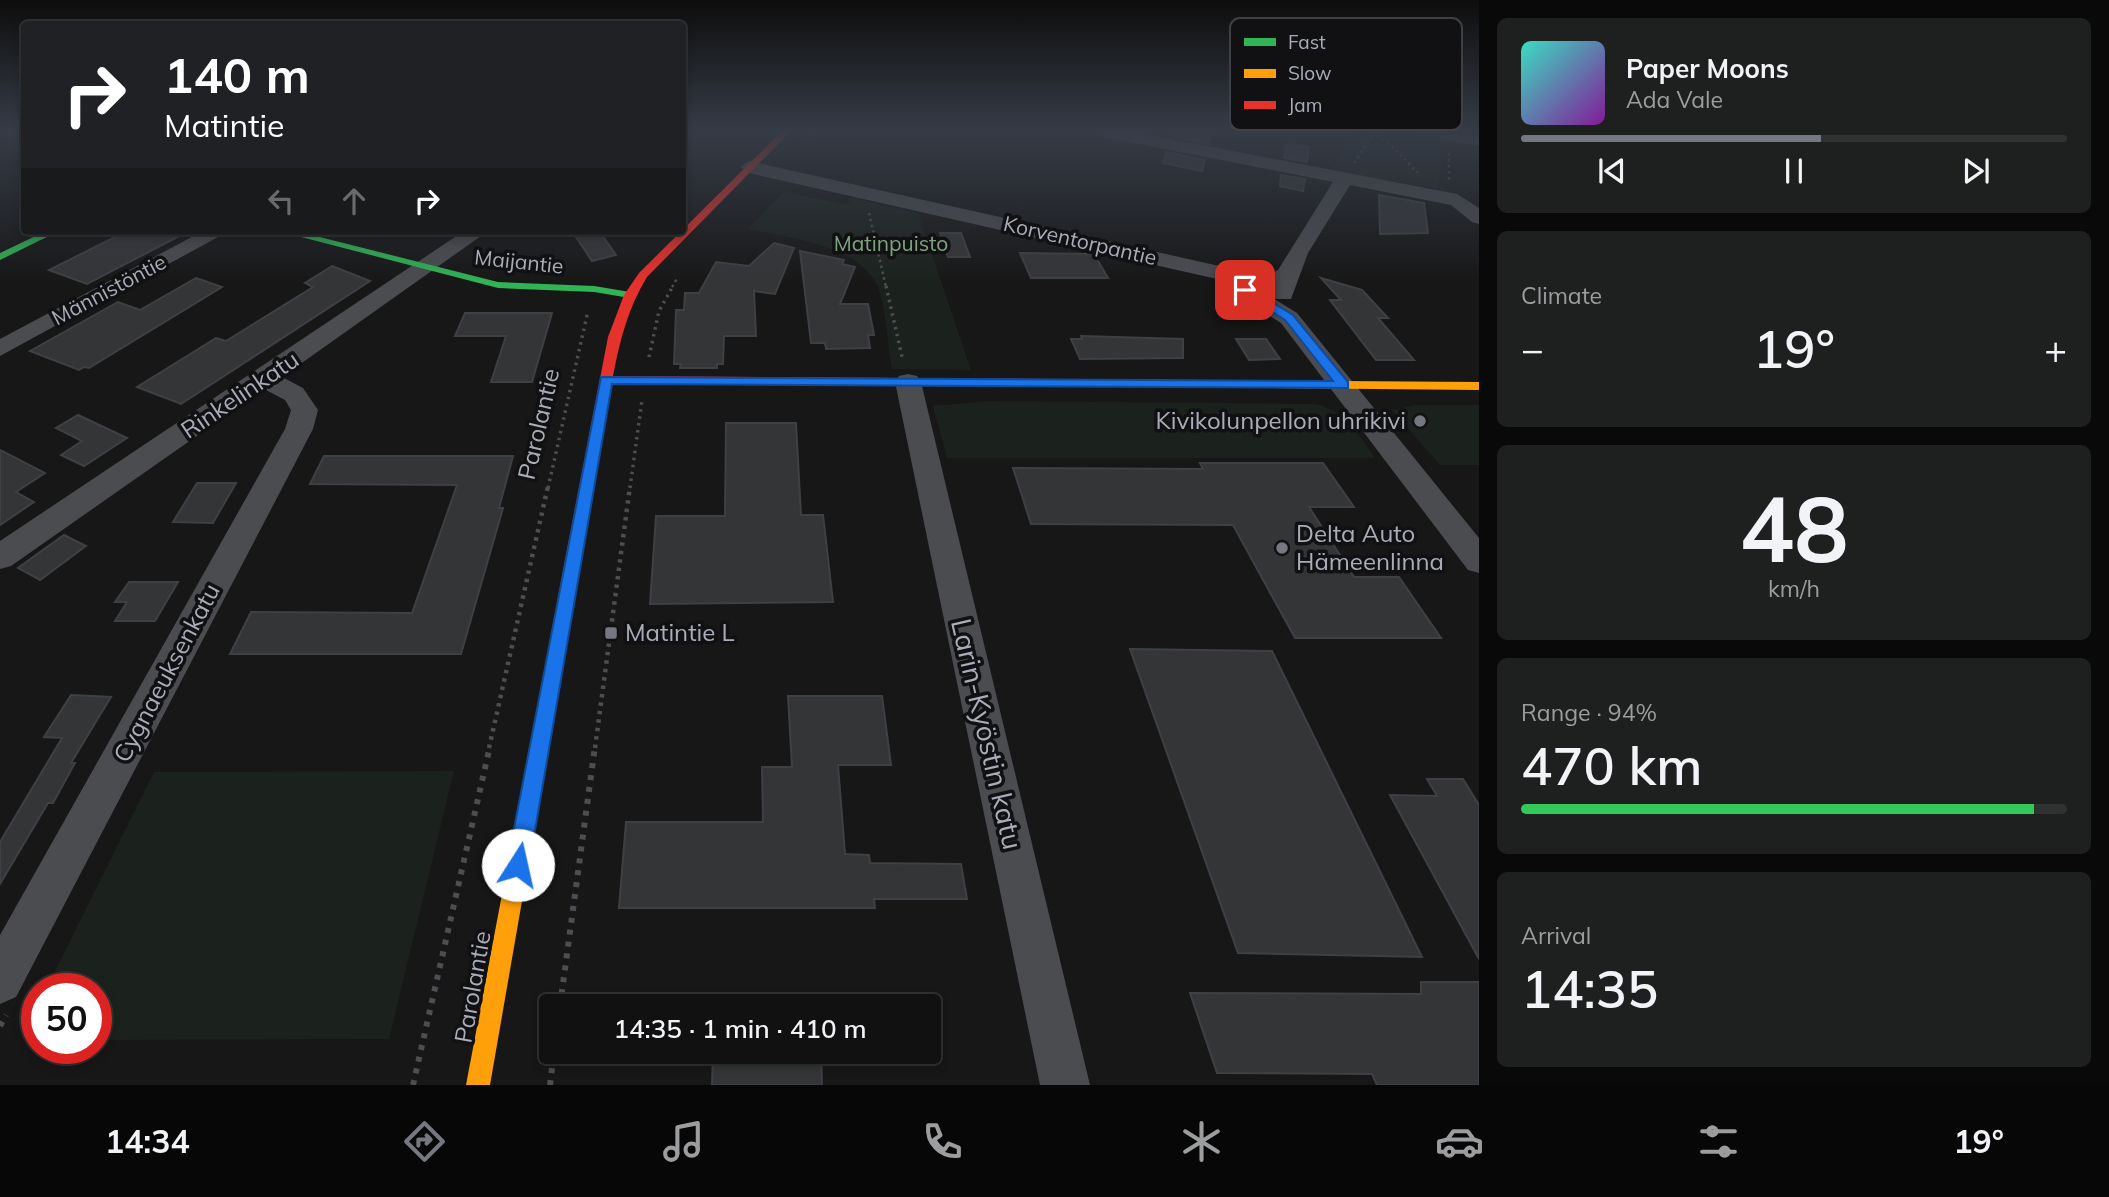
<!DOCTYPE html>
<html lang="en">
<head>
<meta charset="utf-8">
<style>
  :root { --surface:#111; --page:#1e1f1f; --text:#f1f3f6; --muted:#9c9d9f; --line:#303131; --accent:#757880 }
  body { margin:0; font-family:Mulish,sans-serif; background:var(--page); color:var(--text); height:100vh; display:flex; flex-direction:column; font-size:26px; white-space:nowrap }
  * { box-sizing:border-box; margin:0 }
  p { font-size:23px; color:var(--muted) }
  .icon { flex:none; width:38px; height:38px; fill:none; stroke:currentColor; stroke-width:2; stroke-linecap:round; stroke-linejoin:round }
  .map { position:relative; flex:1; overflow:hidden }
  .sheet { display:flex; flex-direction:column; gap:18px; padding:18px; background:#090909; width:630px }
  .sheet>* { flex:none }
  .top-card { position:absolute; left:21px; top:21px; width:665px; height:214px; border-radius:7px; box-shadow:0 4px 10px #0003,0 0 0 2px var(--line); background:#202124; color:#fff; overflow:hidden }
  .speed { position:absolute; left:21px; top:973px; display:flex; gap:14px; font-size:35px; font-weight:700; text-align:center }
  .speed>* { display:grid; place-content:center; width:91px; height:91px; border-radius:50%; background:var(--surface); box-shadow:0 4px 10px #0003,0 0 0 2px var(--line); line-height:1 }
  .speed .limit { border:10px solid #d22; background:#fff; color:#111 }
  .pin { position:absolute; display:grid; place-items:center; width:60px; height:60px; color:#fff; margin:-30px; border-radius:14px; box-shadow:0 4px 10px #0006 }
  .me { position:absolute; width:77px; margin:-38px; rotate:10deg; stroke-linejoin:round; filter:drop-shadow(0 0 5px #0008) }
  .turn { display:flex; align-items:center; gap:24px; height:147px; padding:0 28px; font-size:32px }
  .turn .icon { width:91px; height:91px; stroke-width:2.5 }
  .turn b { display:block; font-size:49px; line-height:60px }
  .lanes { display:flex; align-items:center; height:66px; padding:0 28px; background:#0003; justify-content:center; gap:35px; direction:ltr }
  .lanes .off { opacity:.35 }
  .big { font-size:52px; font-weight:600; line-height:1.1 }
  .sheet .tile { flex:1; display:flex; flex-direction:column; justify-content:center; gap:10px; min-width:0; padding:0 24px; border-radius:10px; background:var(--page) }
  .sheet .dial { align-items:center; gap:0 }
  .dial b { font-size:91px; line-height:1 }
  .song { display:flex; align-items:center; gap:21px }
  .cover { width:84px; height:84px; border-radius:10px; background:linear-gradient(135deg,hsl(170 70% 55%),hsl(290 70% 35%)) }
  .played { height:7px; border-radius:4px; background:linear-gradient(90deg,var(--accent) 55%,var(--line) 55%) }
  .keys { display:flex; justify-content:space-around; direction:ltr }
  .heat { display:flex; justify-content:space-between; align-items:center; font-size:38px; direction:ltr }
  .charge { height:10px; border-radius:5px; background:linear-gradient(90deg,#34c759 94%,var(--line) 0) }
  .trip { position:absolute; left:539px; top:994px; width:402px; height:70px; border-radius:7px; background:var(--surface); box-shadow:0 4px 10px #0003,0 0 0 2px var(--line); font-weight:600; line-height:70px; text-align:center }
  .dock { display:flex; height:112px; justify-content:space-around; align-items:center; background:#070707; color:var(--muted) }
  .dock .icon { width:49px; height:49px }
  .dock .selected { color:var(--accent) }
  .dock b { font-size:32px; color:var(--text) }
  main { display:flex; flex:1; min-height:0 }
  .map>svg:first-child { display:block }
  .green { fill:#1b211c }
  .building { fill:#343537; stroke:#3f4043; stroke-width:2 }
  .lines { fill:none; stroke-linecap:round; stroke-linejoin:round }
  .path-far3 { stroke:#4d4e52; stroke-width:2.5; stroke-dasharray:2.5 3.5; stroke-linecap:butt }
  .path-far2 { stroke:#4d4e52; stroke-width:3.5; stroke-dasharray:2.5 4.5; stroke-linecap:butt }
  .path-far1 { stroke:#4d4e52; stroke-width:4.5; stroke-dasharray:3.5 5; stroke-linecap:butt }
  .path { stroke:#4d4e52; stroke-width:6; stroke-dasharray:5 7; stroke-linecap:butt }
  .street { fill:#4b4c50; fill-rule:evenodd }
  .fast { fill:#30b455; fill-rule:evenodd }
  .slow { fill:#ff9f0a; fill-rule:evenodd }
  .jam { fill:#e5322d; fill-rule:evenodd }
  .route { fill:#1a73e8; stroke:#114b97; stroke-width:2 }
  .poi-dot { fill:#757880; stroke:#111113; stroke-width:2.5 }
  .labels { text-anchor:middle; stroke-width:7; stroke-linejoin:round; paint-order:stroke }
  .far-street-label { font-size:21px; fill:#a8adb8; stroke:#111113 }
  .far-park-label { font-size:21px; fill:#7fa381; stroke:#111113 }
  .street-label { font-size:24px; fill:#a8adb8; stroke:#111113 }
  .poi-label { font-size:24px; fill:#a8adb8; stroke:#111113; text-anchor:start }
  .near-street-label { font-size:28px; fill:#a8adb8; stroke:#111113 }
  .key { fill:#111113; stroke:#3e4045; stroke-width:2 }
  .key-label { font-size:19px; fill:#a8adb8 }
</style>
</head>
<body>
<main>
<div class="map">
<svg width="1479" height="1085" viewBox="0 0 1479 1085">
  <rect width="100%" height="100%" fill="#171717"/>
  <!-- green -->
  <g class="green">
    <path d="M1354,132c20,0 77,-6 88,12l-3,45 -109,-18z"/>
    <path d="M784,191l62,14 6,-7 66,15 53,157 -79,-1c-4,-20 -7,-68 -15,-84 -19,-40 -91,-48 -129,-56z"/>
    <path d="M988,401l326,3c32,6 43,28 61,54h-428l-14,-52z"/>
    <polygon points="1415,405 1479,405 1479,465 1440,465 1392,410"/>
    <polygon points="454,771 389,1039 96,1040 96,989 46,989 154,772"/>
  </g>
  <!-- building -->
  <g class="building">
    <polygon points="1173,132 1212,132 1209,144 1172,137"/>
    <polygon points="1287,144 1309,147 1307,162 1284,158"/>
    <polygon points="1167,152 1205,160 1202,171 1163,163"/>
    <polygon points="1281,175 1305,179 1303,191 1280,186"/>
    <polygon points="1379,195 1424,203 1428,233 1380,234"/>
    <polygon points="127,231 189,231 87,284 49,270"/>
    <polygon points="572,231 599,231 616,255 592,261"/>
    <polygon points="940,233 961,233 970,257 948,257"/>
    <polygon points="774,243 794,248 775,294 754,291 756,336 724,336 723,364 717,364 717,368 680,368 681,364 674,364 676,310 684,310 685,293 699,293 716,262 749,266"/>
    <polygon points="800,251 844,260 842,264 855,267 840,304 868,304 874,335 868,335 870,348 826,349 825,343 811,343"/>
    <polygon points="1020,253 1094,254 1108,278 1031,278"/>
    <polygon points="332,266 370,281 181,404 137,387 216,338 226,341 313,287 305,283"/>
    <polygon points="196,278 222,287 89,368 84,367 79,370 30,351 118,302 140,310"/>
    <polygon points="1321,278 1362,290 1388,318 1378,318 1414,360 1376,360 1330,300 1341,300"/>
    <polygon points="465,313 552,313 532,382 491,382 506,336 455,336"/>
    <polygon points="1081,336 1183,339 1183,358 1080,359 1071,339 1082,339"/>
    <polygon points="1236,339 1266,339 1280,359 1249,360"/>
    <polygon points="78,415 127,438 84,466 61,455 82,441 56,428"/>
    <polygon points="726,423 796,423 801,515 823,515 833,602 650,604 656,516 725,516"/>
    <polygon points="0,450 45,473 16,492 34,502 0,525"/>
    <polygon points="324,456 513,456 499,508 503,508 461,654 230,654 251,612 412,613 457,485 310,484"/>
    <polygon points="1200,463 1323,463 1354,507 1309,507 1354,577 1399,577 1441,638 1295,638 1233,525 1031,524 1013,468 1203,469"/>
    <polygon points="197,483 236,483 213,523 173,522"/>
    <polygon points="64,535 86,546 40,580 18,568"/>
    <polygon points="129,582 178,582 155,621 115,621 127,602 115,602"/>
    <polygon points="1130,649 1272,651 1422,957 1238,953"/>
    <polygon points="71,695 111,697 71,763 75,763 53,803 48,803 0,884 0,842 62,738 44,737"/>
    <polygon points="788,696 882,696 891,765 838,765 845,854 869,855 870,863 961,864 967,899 874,899 875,908 619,908 626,822 763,822 762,767 792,767"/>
    <polygon points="1427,779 1463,779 1479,805 1479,959 1390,795 1437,796"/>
    <polygon points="1421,982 1479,982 1479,1085 1377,1085 1372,1074 1217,1073 1190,993 1421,994"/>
    <polygon points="713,1052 821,1052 822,1085 712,1085"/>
  </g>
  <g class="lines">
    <!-- path-far3 -->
    <g class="path-far3">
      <polyline points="1372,132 1392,146 1418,173"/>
      <polyline points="807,141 815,132"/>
      <polyline points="1449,153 1449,180"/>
      <polyline points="1354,163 1374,133"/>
      <polyline points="869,213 886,287"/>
      <polyline points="245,231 258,234"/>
      <polyline points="672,287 678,277"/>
    </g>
    <!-- path-far2 -->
    <g class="path-far2">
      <polyline points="886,286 903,361"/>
      <polyline points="649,357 659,311 673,286"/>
      <polyline points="548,488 588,311"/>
      <polyline points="630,488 642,400"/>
    </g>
    <!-- path-far1 -->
    <g class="path-far1">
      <polyline points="489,748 548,486"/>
      <polyline points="595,748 630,486"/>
    </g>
    <!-- path -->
    <g class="path">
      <polyline points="560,1006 595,746"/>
      <polyline points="0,1026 6,1015"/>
      <polyline points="413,1085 490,746"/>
      <polyline points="550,1085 554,1052"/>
    </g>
    <!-- street -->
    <g class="street">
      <polygon points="1095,132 1134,132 1457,194 1479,208 1479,224 1472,222 1451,205 1350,185 1308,253 1291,299 1275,299 1271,294 1273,286 1249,283 1297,313 1479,538 1479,573 1468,570 1281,323 1220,285 1217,279 749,173 740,167 749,161 1215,265 1272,273 1278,270 1333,182 1104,137"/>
      <polygon points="1423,132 1479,136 1479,146 1426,136"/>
      <polygon points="203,231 229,231 0,356 0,339"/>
      <polygon points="464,231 488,231 282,377 303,388 318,410 313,429 16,997 0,1004 0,935 285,429 291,410 285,400 264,389 11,566 0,569 0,541"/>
      <polygon points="908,374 917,376 921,382 1090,1085 1040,1085 895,382 899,376"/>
    </g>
    <!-- fast -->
    <g class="fast">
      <polygon points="46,231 59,231 0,260 0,253"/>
      <polygon points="278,231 296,231 498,282 594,286 630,292 636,295 630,298 594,292 498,288"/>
    </g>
    <!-- slow -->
    <g class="slow">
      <polygon points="1053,379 1479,382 1479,390 1048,386 1046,383"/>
      <polygon points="576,539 582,541 584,545 490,1085 466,1085 568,545 570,541"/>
    </g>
    <!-- jam -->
    <path class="jam" d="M781,132h9l-143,145c-19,31 -27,63 -34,99l440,3 7,4 -7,4 -441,-3 -28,161 -2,4h-12l-2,-4 40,-208 16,-42 15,-22z"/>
  </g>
  <!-- sky -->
  <linearGradient id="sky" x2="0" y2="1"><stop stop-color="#0d0d0d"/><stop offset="0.46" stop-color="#363c47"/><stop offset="1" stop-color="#363c47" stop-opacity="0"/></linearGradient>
  <rect width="1479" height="284" fill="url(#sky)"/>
  <!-- route -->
  <polygon class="route" points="1245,286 1293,315 1348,382 1348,388 612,384 529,865 526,872 518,876 511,872 507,865 601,377 1333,381 1285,320 1241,292 1241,287"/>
  <!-- markers -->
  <g class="poi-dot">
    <circle cx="1420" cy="421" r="7"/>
    <circle cx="1282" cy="548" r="7"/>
    <rect x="604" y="626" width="14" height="14" rx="3.5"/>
  </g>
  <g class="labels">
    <!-- far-street labels -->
    <g class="far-street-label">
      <text transform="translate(1080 241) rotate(13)" y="7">Korventorpantie</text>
      <text transform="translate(519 262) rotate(6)" y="7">Maijantie</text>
      <text transform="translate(109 290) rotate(-28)" y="7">Männistöntie</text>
    </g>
    <!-- far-park labels -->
    <g class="far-park-label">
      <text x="891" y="251">Matinpuisto</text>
    </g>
    <!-- street labels -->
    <g class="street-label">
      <text transform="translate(240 395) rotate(-34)" y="8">Rinkelinkatu</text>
      <text transform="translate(539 424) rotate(-77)" y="8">Parolantie</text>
      <text transform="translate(167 673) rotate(-62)" y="8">Cygnaeuksenkatu</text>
      <text transform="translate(473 987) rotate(-80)" y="8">Parolantie</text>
    </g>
    <!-- poi labels -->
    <g class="poi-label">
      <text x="1406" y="429" text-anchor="end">Kivikolunpellon uhrikivi</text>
      <text x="1296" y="542">Delta Auto<tspan x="1296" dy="28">Hämeenlinna</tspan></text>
      <text x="625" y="641">Matintie L</text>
    </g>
    <!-- near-street labels -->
    <g class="near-street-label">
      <text transform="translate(987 734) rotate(77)" y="10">Larin-Kyöstin katu</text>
    </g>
  </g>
  <!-- legend -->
  <rect x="1230" y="18" width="232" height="112" rx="10" class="key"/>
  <rect x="1244" y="38" width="32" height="8" fill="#30b455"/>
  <rect x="1244" y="69" width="32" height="9" fill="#ff9f0a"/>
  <rect x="1244" y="101" width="32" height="8" fill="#e5322d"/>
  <g class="key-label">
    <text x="1288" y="49">Fast</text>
    <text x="1288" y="80">Slow</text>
    <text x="1288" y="112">Jam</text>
  </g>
</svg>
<div class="speed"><div class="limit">50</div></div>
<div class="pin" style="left:1245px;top:290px;background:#d93025"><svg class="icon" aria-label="arrive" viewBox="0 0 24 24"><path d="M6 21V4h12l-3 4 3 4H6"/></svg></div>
<svg class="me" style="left:518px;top:865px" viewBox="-20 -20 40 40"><circle r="19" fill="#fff"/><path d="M0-13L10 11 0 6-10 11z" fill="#1a73e8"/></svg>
<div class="trip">14:35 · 1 min · 410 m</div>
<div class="top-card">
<div class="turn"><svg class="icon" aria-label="right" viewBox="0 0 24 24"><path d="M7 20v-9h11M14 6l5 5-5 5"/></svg><div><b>140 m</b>Matintie</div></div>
<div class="lanes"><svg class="icon off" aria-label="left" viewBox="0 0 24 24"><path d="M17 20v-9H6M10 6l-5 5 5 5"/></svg><svg class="icon off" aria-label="ahead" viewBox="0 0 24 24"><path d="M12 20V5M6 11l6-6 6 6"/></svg><svg class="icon" aria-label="right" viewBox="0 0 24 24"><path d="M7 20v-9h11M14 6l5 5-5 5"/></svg></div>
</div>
</div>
<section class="sheet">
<div class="tile">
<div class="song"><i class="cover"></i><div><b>Paper Moons</b><p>Ada Vale</p></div></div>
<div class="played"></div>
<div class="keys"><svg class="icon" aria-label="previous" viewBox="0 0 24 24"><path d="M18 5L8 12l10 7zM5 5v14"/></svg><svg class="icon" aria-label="pause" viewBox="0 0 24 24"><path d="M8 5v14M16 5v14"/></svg><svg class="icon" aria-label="next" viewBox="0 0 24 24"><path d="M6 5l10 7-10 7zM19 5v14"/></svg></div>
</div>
<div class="tile"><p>Climate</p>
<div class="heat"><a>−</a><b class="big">19°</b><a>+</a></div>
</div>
<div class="tile dial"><b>48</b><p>km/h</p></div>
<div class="tile"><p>Range · 94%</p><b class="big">470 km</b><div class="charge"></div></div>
<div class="tile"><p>Arrival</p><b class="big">14:35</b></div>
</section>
</main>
<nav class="dock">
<b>14:34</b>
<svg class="icon selected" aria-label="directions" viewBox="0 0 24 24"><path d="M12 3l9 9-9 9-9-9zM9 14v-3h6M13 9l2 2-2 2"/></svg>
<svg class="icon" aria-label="music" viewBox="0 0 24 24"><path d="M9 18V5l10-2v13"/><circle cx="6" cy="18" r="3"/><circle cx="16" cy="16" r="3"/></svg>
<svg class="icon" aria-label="phone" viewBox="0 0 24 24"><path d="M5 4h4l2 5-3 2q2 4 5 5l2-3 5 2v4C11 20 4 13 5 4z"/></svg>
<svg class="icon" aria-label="climate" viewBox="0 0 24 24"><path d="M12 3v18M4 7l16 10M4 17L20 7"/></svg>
<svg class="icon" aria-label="car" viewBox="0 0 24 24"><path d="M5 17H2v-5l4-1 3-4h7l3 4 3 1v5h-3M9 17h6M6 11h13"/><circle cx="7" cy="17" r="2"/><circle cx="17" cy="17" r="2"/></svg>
<svg class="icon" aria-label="filters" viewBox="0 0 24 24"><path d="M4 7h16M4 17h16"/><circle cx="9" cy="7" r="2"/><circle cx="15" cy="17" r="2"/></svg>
<b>19°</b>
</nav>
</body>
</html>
